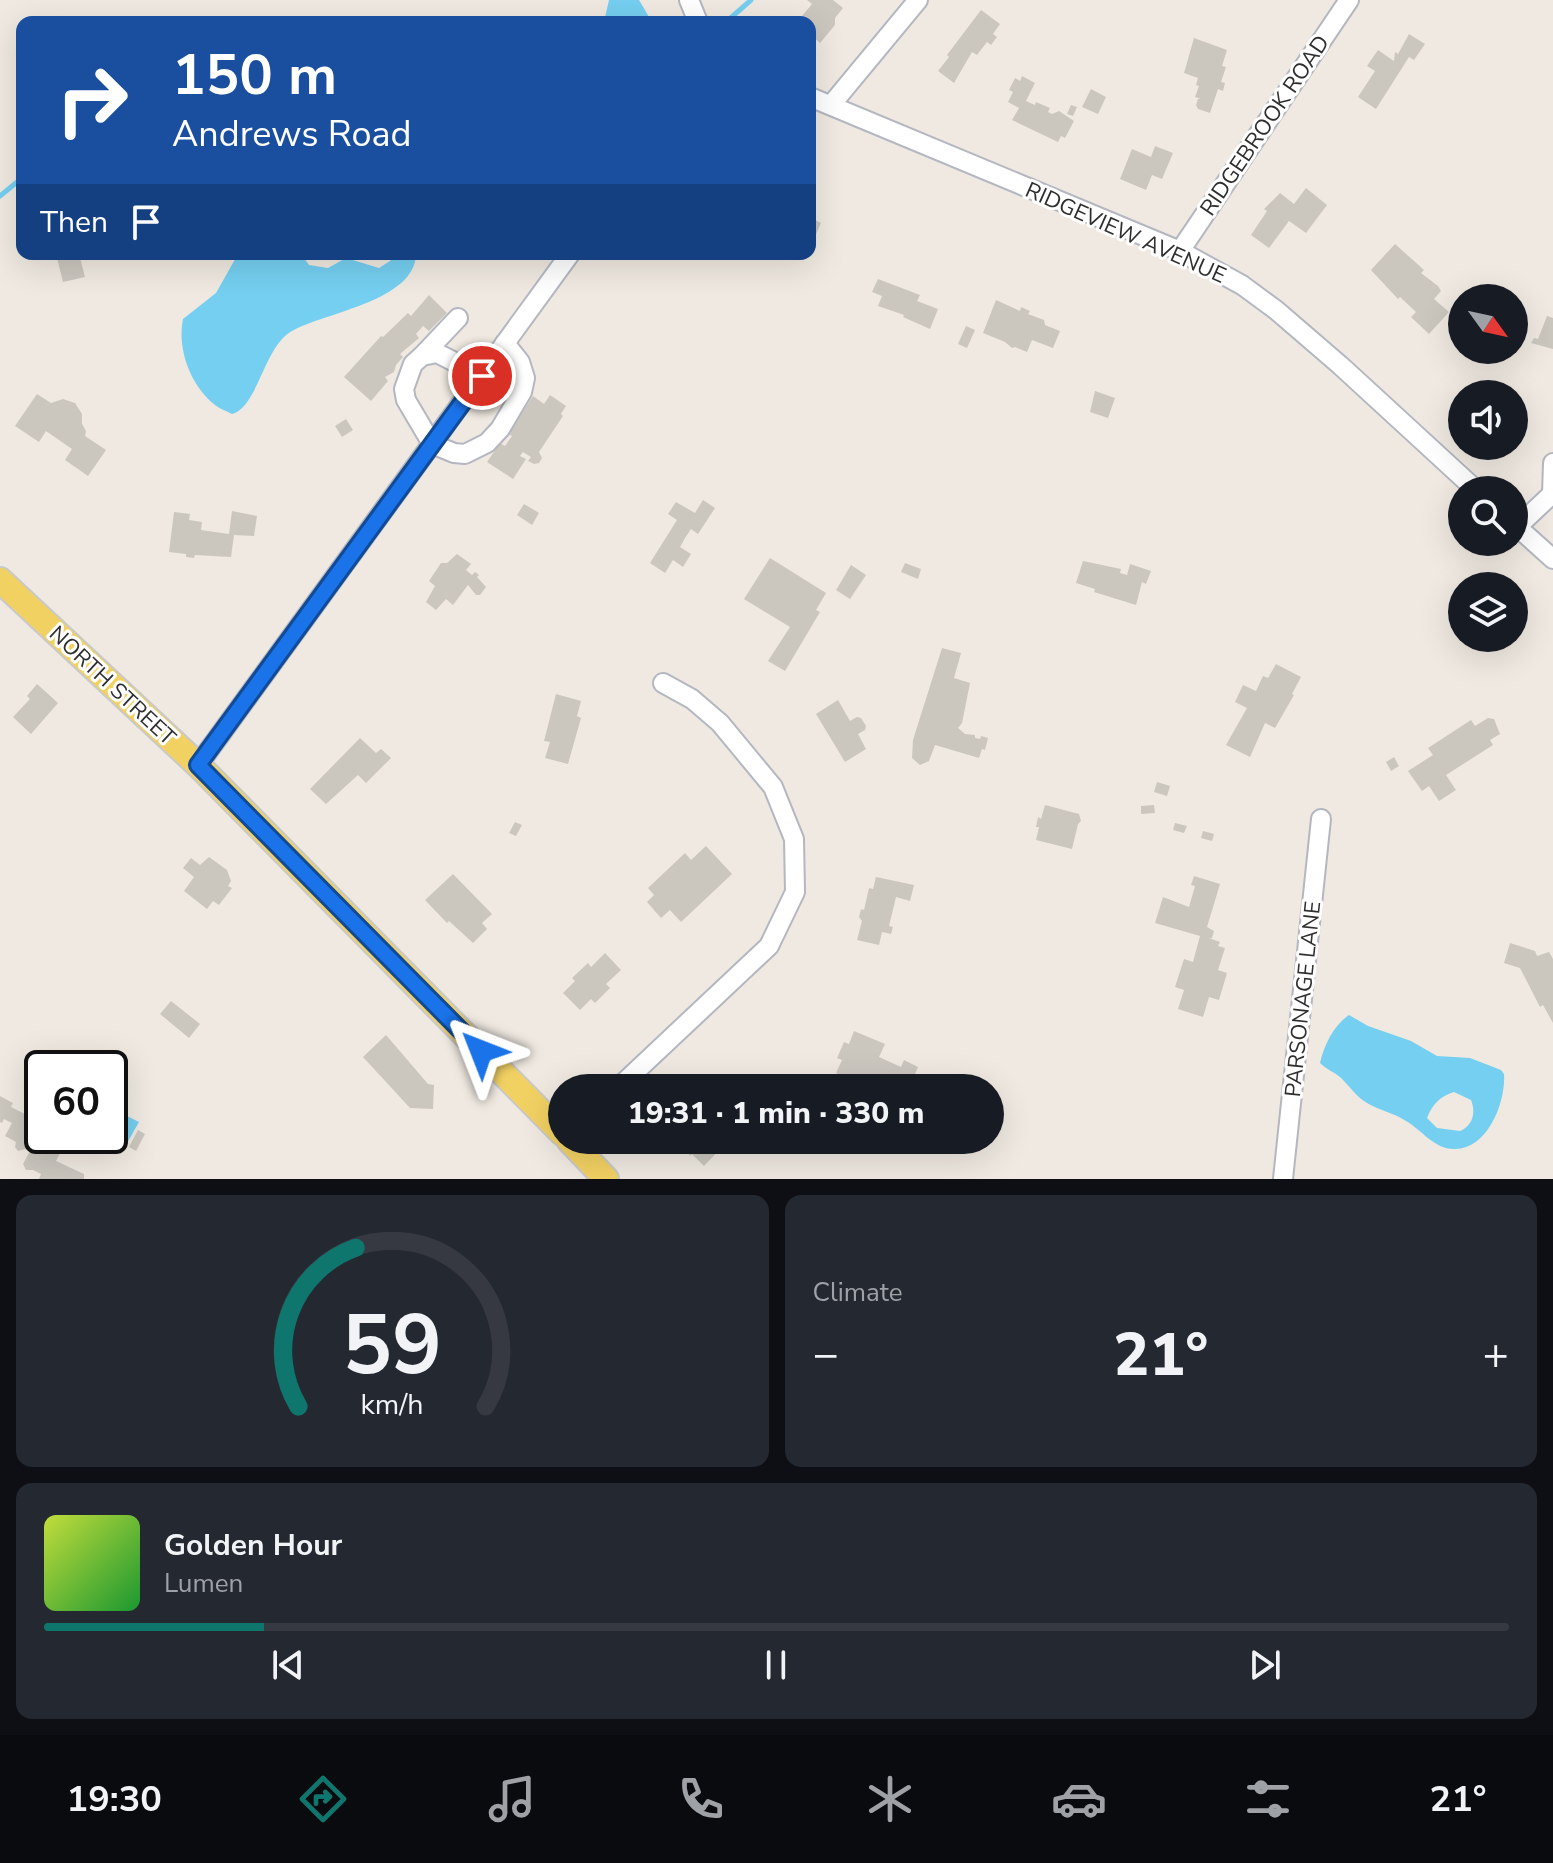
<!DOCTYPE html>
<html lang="en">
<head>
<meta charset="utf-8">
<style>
  :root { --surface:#171b24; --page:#242831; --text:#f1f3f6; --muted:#9ea1a6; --line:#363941; --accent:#0f766e }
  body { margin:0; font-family:"Nunito Sans",sans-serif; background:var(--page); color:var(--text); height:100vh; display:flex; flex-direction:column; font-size:30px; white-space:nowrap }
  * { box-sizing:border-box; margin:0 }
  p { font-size:26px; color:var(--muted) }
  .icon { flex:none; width:44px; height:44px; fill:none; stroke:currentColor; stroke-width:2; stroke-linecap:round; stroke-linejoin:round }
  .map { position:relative; height:1179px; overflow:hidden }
  .panel { display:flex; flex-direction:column; gap:16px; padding:16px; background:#0d0f14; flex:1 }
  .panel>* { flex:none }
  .guide { position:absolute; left:16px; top:16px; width:800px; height:244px; border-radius:16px; box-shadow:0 8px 32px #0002; background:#1a4fa0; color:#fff; overflow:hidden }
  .needle { width:52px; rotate:123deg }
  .buttons { position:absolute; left:1448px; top:284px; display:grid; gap:16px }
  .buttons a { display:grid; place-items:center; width:80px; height:80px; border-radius:50%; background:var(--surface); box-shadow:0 8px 32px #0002; font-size:40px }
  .speed { position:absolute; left:24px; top:1050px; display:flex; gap:16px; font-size:40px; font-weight:700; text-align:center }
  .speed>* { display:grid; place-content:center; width:104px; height:104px; border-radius:50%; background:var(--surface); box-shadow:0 8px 32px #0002; line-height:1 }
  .speed .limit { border:4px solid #111; border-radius:12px; background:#fff; color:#111 }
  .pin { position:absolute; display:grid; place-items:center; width:68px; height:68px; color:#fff; margin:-34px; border:4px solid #fff; border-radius:50%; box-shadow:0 2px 8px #0007 }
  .me { position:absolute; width:88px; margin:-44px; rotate:315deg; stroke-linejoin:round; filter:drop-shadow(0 0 6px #0008) }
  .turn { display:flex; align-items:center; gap:28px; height:168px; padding:0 24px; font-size:36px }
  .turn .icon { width:104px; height:104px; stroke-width:2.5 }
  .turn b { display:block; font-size:56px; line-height:68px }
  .then { display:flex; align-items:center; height:76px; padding:0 24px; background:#0003; gap:16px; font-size:30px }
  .big { font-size:60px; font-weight:800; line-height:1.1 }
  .panel .widget { flex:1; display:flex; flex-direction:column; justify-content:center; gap:12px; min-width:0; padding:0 28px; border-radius:16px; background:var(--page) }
  .panel .dial { align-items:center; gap:0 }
  .dial svg { height:208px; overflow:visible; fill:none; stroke:var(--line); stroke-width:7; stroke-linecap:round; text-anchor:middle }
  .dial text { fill:var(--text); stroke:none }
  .song { display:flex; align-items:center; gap:24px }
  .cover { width:96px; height:96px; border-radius:12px; background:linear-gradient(135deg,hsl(70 70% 55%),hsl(130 70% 35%)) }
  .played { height:8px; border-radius:4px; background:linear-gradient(90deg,var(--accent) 15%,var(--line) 15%) }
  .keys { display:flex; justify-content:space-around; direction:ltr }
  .heat { display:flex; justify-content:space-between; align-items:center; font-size:44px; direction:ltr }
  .panel .tiles { flex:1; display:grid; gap:16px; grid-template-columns:1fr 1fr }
  .widget:last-child { grid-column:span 2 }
  .trip { position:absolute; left:548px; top:1074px; width:456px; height:80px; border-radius:40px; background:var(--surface); box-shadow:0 8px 32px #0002; font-weight:800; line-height:80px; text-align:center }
  .menu { display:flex; height:128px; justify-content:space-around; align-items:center; background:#090b0e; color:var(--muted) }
  .menu .icon { width:56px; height:56px }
  .menu .current { color:var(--accent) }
  .menu b { font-size:36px; color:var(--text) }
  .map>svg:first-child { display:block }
  .water { fill:#75cff0; fill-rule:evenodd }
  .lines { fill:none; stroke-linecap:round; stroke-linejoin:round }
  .stream { stroke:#75cff0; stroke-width:5 }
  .building { fill:#cbc7bf }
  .minor-casing { stroke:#b4b7c1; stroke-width:22 }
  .major-casing { stroke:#c9c9c9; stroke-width:28 }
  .minor { stroke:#fff; stroke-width:18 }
  .major { stroke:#f2d163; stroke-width:24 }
  .route-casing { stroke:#114b97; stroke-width:20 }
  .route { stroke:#1a73e8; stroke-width:14 }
  .labels { text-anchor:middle; stroke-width:6; stroke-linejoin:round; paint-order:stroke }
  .street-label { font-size:22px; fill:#2e2e2e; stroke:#fff }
</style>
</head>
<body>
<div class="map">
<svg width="1553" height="1179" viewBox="0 0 1553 1179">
  <rect width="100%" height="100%" fill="#efe9e1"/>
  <!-- water -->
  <g class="water">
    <polygon points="609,0 639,0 652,22 604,22"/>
    <path d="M238,254h63l8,11 19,3 18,-10 33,10 11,-7 4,-7h22c-1,47 -90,58 -124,77 -28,15 -34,76 -60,83 -5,-3 -12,-5 -17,-9 -25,-20 -38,-56 -32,-86l33,-26z"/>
    <path d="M1349,1015l19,11 43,15 26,15 33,2 31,12 3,4c2,27 -16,76 -50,75 -20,0 -32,-19 -48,-28 -12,-8 -27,-11 -39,-18 -12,-7 -17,-17 -27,-26 -6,-5 -14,-8 -20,-14 4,-18 14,-38 29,-48zM1454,1092l17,8c5,12 2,26 -11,31l-23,-3 -10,-10c5,-13 13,-22 27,-26z"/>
    <polygon points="123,1114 139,1122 122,1152 107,1144"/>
  </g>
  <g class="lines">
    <!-- stream -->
    <g class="stream">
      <polyline points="726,22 751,0"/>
      <polyline points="0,196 22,178"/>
    </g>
  </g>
  <!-- building -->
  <g class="building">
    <polygon points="807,0 833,0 843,8 835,18 835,25 820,43 810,34 812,24 802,16 812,4"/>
    <polygon points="981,10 1000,24 993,34 997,37 991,45 987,42 977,55 972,52 954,83 938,71 949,57 947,55"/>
    <polygon points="1409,34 1425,44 1414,60 1409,57 1376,109 1358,97 1375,71 1367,66 1378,50 1394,61 1395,52 1398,54"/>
    <polygon points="1194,38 1227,50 1222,66 1226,67 1221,82 1225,83 1223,91 1218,89 1210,113 1198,109 1196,105 1198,99 1201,99 1195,97 1199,86 1196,85 1198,78 1184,73"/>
    <polygon points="1022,76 1035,83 1026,101 1035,105 1036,102 1050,108 1048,112 1052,114 1059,111 1074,121 1065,138 1061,136 1058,142 1012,120 1019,108 1008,102 1013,92 1009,90 1015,78 1020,81"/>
    <polygon points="1091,89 1106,97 1098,114 1082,107"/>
    <polygon points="1071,105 1077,107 1073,116 1067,114"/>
    <polygon points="1155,146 1173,153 1162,179 1152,175 1146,190 1120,179 1132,149 1151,157"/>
    <polygon points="1306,188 1327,205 1306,233 1289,221 1269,248 1251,235 1267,211 1264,209 1280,193 1294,204"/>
    <polygon points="810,217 821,223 810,248"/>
    <polygon points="1395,244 1424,270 1421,273 1438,286 1441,291 1434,299 1449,312 1429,334 1411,317 1416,312 1400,297 1398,299 1371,270"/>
    <polygon points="56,254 79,254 85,277 63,282"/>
    <polygon points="878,279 920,295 917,301 938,309 930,329 903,317 904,315 878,306 882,296 872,292"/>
    <polygon points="429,295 447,313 429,331 423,326 416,334 419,338 400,354 403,357 396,365 394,372 385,377 388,381 371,401 344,377 381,336 383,337 408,313 411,316"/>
    <polygon points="996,300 1020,311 1021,307 1030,311 1028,314 1044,320 1045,325 1060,331 1053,348 1032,340 1027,352 1015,347 1012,348 1005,342 983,333"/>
    <polygon points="1547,316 1553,318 1553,349 1531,343 1534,338 1538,339"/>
    <polygon points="966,326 975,330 967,348 958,344"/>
    <polygon points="1095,391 1115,398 1108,418 1090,412"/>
    <polygon points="37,394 51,403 63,399 75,403 82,414 82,424 86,431 85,436 106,450 88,476 65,460 72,449 46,431 39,442 15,426"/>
    <polygon points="550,395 566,406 561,414 563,416 539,452 542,458 539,463 534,464 528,461 531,457 523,452 520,456 526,459 513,479 487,462 500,443 505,446 512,436 508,434 533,396 544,404"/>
    <polygon points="346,419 353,430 342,437 335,426"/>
    <polygon points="703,500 715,508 698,534 691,529 685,538 680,547 691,554 683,567 673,560 665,573 650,563 677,520 668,514 676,502 695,513"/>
    <polygon points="524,504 539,513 532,525 517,515"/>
    <polygon points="232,511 257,516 254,536 234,535 231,557 195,555 194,558 186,557 186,554 169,552 174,512 190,514 189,520 202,522 201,530 229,534"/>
    <polygon points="457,554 471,564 466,570 472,575 475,572 479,575 477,577 486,587 480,595 476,595 468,585 453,605 446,599 436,610 426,602 435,586 429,581 441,563 447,563"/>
    <polygon points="770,558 826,593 816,610 820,612 785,671 768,661 790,627 744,599"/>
    <polygon points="1083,561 1121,569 1120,573 1127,575 1130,564 1151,571 1146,584 1142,582 1136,605 1094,592 1095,589 1076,583"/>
    <polygon points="905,563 921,569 918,579 901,572"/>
    <polygon points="851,565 866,575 850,599 836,590"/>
    <polygon points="942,648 961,653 954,678 970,683 962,723 958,728 965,734 975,735 975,738 980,739 981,736 988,738 985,750 982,749 979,758 935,745 929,761 920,765 912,758 913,740"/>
    <polygon points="1276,664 1301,677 1292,694 1294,695 1275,728 1265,723 1250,757 1226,745 1247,708 1235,702 1243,685 1256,691 1263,676 1268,678"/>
    <polygon points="37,684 58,703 31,734 13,717 30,699 27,696"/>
    <polygon points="556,694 581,701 577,716 581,718 568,764 545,758 550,742 544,741"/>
    <polygon points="838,700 850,721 857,717 861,718 866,726 865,730 858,734 866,749 845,762 816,714"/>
    <polygon points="1488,718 1494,719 1500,734 1490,740 1493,745 1446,775 1456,790 1439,801 1429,786 1422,791 1408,771 1433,755 1428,748 1471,720 1475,726"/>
    <polygon points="360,738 376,753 381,749 391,758 366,783 358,775 326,804 310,789"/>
    <polygon points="1394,757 1399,766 1391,771 1386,762"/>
    <polygon points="1157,782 1170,786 1167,796 1154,792"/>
    <polygon points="1045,805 1079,814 1081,821 1078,824 1072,849 1036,840 1039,827 1036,827 1038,817 1041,819"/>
    <polygon points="1154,805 1155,813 1141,814 1141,806"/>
    <polygon points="515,822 522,825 516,836 509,833"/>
    <polygon points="1175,823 1187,826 1184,833 1173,830"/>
    <polygon points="1203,831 1214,834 1212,841 1201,838"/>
    <polygon points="706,846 732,874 681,922 670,910 661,918 647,902 654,895 648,888 685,853 691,860"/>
    <polygon points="209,857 227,870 231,881 228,886 232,888 219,905 213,901 207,909 184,891 194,877 183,868 191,858 200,865"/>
    <polygon points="453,874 492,914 482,923 487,929 473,943 449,921 447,923 425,900"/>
    <polygon points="1194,876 1220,884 1207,927 1214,931 1212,938 1209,938 1220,942 1218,946 1225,948 1218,970 1227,973 1219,1000 1209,997 1203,1017 1178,1009 1184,990 1175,987 1184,959 1193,962 1200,936 1155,923 1163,897 1189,907 1195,886 1191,885"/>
    <polygon points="876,877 914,885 910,901 896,897 889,926 893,927 891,934 882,932 879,945 857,940 862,921 859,917 861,909 864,910 869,888 873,889"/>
    <polygon points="1510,943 1535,951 1537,956 1549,952 1553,959 1553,1023 1543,1005 1540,1007 1520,968 1504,963"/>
    <polygon points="605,953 621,970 606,984 610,988 595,1003 591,999 580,1010 563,993 575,981 572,978 588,963 591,967"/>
    <polygon points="171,1001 200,1024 189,1038 160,1014"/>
    <polygon points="854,1031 885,1044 879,1057 901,1067 904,1060 918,1067 909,1088 890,1088 891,1086 871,1077 867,1087 836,1073 842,1060 837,1058 844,1042 849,1044"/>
    <polygon points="386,1035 428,1084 434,1085 433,1109 410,1108 363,1057"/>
    <polygon points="0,1096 13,1103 11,1107 25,1114 29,1106 38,1110 42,1102 42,1136 52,1136 56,1139 52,1147 61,1151 56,1161 84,1174 84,1179 39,1179 41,1174 33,1170 26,1170 23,1164 30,1151 26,1149 18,1151 15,1147 16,1142 5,1136 12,1123 4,1119 2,1123 0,1122"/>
    <polygon points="138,1130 145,1134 136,1151 129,1147"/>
    <polygon points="697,1140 714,1140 722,1147 704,1166 692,1154 690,1156 688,1153 687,1149"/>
  </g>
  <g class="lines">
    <!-- minor casing -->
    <g class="minor-casing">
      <g id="minor">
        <polyline points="689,0 698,22"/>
        <polyline points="810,97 1180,251 1242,285 1276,310 1341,366 1476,490"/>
        <polyline points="831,105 918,0"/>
        <polyline points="1180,251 1349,0"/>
        <polyline points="422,356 458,318"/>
        <polyline points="482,376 437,353 422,356 413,364 404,389 406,400 432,444 454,453 465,454 487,443 500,429 522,392 525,378 520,362 505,343"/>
        <polyline points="1552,494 1553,463"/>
        <polyline points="1514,524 1553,559"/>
        <polyline points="1517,527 1553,493"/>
        <polyline points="198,765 570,254"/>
        <polyline points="618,1088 769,946 795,892 794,839 773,787 720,723 692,699 663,683"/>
        <polyline points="1283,1179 1321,819"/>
      </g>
    </g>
    <!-- major casing -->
    <g class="major-casing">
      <g id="major">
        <polyline points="0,580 198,765 562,1133"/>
        <polyline points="569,1140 606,1179"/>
      </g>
    </g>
    <!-- minor -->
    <use href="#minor" class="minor"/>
    <!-- major -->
    <use href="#major" class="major"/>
  </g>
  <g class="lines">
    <!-- route casing -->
    <g class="route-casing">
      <polyline id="route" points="481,1051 198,765 482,376"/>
    </g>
    <!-- route -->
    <use href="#route" class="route"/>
  </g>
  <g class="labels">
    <!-- street labels -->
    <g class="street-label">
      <text transform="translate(1264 125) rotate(-56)" y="8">RIDGEBROOK ROAD</text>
      <text transform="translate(1126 232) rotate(24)" y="8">RIDGEVIEW AVENUE</text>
      <text transform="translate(113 685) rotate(43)" y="8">NORTH STREET</text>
      <text transform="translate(1302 999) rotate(-84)" y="8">PARSONAGE LANE</text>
    </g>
  </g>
</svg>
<div class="buttons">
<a><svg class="needle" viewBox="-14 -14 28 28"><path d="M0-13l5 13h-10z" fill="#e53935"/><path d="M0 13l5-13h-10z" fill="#9ea1a6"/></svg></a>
<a><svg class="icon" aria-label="sound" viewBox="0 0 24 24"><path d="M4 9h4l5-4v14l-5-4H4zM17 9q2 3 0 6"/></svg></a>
<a><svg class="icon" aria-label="search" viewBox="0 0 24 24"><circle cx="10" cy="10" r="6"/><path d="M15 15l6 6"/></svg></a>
<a><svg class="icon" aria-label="layers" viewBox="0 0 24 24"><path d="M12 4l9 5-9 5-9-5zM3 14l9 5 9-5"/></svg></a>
</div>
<div class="speed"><div class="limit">60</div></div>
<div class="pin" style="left:482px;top:376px;background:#d93025"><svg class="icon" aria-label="arrive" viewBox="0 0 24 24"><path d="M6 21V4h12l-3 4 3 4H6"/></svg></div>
<svg class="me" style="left:481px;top:1051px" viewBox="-20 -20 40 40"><path d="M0-17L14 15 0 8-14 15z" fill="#1a73e8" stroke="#fff" stroke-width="4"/></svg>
<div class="trip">19:31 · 1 min · 330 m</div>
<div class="guide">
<div class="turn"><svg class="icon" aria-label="right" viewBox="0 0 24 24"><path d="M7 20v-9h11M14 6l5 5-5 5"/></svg><div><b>150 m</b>Andrews Road</div></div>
<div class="then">Then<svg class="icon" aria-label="arrive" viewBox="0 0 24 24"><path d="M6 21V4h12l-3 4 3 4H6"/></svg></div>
</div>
</div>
<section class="panel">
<div class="tiles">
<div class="widget dial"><svg viewBox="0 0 100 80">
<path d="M14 69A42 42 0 1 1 86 69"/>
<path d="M14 69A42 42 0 0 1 36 8" stroke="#0f766e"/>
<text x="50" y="56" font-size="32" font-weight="700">59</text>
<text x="50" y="72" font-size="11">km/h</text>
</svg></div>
<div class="widget"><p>Climate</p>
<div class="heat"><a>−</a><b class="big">21°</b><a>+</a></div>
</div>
<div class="widget">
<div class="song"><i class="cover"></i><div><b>Golden Hour</b><p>Lumen</p></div></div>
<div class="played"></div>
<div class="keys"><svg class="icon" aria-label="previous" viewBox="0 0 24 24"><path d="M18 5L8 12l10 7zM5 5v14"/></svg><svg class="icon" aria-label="pause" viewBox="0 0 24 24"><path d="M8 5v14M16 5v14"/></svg><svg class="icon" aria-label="next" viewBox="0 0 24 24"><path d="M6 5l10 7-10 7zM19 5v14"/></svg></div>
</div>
</div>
</section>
<nav class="menu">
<b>19:30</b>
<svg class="icon current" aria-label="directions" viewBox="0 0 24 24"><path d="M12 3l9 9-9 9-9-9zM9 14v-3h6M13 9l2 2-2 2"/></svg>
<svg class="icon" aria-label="music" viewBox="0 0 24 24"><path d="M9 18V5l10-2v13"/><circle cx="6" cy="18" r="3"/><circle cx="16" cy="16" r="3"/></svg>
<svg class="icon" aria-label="phone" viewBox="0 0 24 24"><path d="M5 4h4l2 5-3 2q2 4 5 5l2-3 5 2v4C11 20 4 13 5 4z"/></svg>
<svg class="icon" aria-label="climate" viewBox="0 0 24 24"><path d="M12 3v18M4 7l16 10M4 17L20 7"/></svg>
<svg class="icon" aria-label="car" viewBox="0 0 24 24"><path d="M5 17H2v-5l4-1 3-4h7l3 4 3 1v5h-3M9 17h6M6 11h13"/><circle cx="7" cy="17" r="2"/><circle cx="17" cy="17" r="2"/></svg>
<svg class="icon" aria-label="filters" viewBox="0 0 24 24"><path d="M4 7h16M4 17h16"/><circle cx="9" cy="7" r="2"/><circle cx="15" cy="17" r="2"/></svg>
<b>21°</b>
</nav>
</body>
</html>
